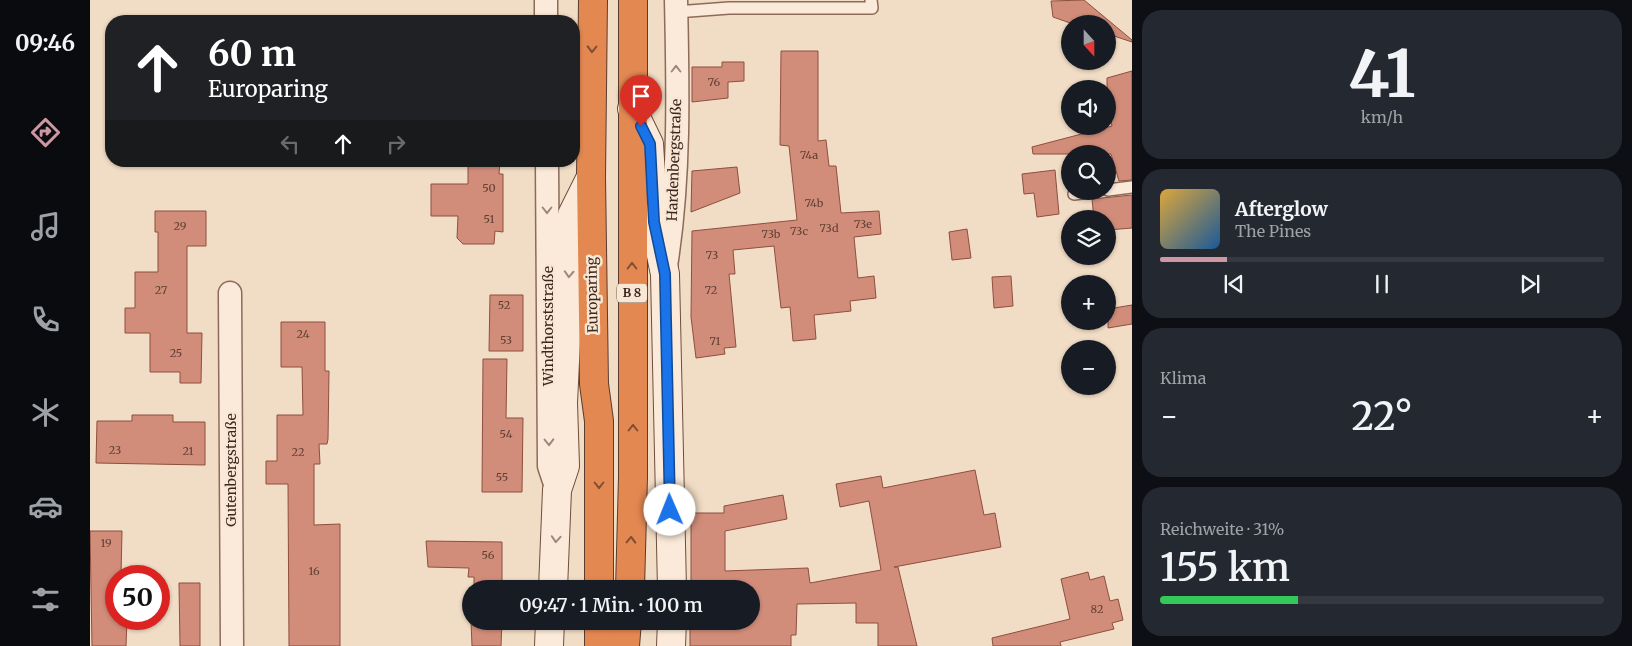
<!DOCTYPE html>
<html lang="de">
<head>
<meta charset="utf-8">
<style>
  :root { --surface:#171b24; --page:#242831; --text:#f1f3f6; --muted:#9ea1a6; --line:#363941; --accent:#cd97a3 }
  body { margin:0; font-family:Merriweather,serif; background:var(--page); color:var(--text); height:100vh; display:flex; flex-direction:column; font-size:19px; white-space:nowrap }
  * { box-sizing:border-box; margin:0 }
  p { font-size:16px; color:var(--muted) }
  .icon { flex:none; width:28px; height:28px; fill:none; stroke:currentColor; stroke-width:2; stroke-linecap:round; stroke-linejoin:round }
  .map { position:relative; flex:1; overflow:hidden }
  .panel { display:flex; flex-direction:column; gap:10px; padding:10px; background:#0d0f14; width:500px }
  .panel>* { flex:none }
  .guide { position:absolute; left:15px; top:15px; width:475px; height:152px; border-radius:20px; box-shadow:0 1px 4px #0004; background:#202124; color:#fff; overflow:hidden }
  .needle { width:32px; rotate:159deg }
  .tools { position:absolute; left:971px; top:15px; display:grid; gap:10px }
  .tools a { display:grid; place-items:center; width:55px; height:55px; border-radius:50%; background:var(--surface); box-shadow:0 1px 4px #0004; font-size:25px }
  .speed { position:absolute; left:15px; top:565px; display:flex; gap:10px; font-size:25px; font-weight:700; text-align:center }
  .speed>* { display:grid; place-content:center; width:65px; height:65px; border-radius:50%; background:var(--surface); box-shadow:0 1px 4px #0004; line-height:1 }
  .speed .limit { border:8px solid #d22; background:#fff; color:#111 }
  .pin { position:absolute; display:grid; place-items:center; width:42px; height:42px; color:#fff; margin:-51px -21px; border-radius:50% 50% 50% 0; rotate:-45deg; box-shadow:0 0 5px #0007 }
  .pin .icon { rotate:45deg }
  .me { position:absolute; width:55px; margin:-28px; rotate:359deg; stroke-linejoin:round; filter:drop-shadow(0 0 4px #0008) }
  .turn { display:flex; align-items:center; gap:18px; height:105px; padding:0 20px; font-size:22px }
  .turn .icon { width:65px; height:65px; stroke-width:2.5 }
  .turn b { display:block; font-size:35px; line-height:42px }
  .lanes { display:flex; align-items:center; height:48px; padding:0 20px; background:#0003; justify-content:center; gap:25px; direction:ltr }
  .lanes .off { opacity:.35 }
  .big { font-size:38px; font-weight:600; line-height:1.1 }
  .panel .card { flex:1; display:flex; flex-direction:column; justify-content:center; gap:8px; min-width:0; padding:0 18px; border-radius:20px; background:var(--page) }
  .panel .dial { align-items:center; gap:0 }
  .dial b { font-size:65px; line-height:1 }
  .song { display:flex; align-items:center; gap:15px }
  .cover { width:60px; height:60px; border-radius:8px; background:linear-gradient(135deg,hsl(40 70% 55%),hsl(210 70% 35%)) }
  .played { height:5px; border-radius:2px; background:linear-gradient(90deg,var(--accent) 15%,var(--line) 15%) }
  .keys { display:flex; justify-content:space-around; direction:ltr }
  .heat { display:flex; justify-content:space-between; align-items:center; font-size:28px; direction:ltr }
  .charge { height:8px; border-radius:4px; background:linear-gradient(90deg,#34c759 31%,var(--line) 0) }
  .trip { position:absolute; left:372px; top:580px; width:298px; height:50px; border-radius:25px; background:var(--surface); box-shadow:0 1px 4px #0004; font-weight:600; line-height:50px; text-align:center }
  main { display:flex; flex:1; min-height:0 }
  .dock { display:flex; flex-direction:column; width:90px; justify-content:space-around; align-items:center; background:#090b0e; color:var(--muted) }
  .dock .icon { width:35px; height:35px }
  .dock .current { color:var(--accent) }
  .dock b { font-size:22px; color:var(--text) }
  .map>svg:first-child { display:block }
  .building { fill:#d18d79; stroke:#8e4f3e }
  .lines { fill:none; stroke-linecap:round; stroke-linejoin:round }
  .lane-casing { stroke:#8d6b5a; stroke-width:14 }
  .street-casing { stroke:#8d6b5a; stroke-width:25 }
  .secondary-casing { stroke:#6f4d3d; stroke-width:30 }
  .highway-casing { stroke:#5b3b2e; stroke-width:30 }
  .lane { stroke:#fbead9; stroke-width:11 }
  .street { stroke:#fbead9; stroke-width:22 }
  .secondary { stroke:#fbead9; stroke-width:28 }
  .highway { stroke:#e48852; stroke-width:28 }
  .oneway { stroke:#7f4e33 }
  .oneway2 { stroke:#9c887c }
  .route-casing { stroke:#114b97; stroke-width:12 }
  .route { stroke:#1a73e8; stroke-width:9 }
  .labels { text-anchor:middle; stroke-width:5; stroke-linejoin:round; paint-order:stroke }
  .number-label { font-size:11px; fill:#614035 }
  .shield { fill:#f8e7d5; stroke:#746155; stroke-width:1 }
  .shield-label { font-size:12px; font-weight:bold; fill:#3c271e }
  .street-label { font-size:14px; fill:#3c271e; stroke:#f8e7d5 }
</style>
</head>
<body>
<main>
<nav class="dock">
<b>09:46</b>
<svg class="icon current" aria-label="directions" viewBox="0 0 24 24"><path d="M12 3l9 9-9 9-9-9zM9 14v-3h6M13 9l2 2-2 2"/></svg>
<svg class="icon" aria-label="music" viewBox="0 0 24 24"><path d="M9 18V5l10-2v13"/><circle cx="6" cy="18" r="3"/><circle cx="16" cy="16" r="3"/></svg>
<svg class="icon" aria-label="phone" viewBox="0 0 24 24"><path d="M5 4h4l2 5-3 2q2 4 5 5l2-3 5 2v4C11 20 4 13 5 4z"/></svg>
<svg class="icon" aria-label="climate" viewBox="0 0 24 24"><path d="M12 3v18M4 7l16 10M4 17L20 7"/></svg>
<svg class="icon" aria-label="car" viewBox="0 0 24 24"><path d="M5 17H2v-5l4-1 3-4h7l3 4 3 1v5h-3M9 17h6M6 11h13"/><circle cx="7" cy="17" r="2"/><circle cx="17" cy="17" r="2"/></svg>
<svg class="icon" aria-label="filters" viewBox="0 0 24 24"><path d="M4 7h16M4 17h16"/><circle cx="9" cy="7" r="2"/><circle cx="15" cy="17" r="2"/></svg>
</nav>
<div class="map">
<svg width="1042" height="646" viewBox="0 0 1042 646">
  <rect width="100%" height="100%" fill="#f1dcc5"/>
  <!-- building -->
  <g class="building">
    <polygon points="994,0 1042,40 1042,42 1018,34 1018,24 983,24 963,17 961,1"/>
    <polygon points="691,51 728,51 728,141 736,140 739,166 746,166 751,213 789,211 791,234 764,237 768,278 784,276 786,298 760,301 761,311 724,315 726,339 703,341 700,307 691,308 684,246 643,250 645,274 639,274 646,347 634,348 635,354 606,358 601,317 602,231 707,220 699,146 690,145"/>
    <polygon points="632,62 654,62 654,81 638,82 638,98 602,102 602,67 632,67"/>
    <polygon points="1042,71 1042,180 1029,181 1021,154 943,154 942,147 1022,126 1018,111 1023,110 1017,86 1017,78"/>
    <polygon points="378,161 410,161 409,174 413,174 413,232 405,231 404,244 373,244 367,238 368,216 341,216 341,184 378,184"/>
    <polygon points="647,167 650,193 601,212 602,171"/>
    <polygon points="965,170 969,214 947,217 944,193 934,194 932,174"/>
    <polygon points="1042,195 1042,228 1018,230 1018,219 1004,219 1002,199"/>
    <polygon points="65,211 116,211 116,246 97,246 97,333 112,333 111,383 90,383 90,372 60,372 60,333 35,333 35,308 45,308 45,272 68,272 68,232 65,232"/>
    <polygon points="877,229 881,258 862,260 859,232"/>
    <polygon points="921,276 923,306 904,308 902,277"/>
    <polygon points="400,295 433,295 433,351 399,351"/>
    <polygon points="1042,305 1042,324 1018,328 1018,309"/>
    <polygon points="191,322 235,322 235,371 239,371 238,439 237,444 229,444 230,464 224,464 224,525 250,524 250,646 199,646 198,484 176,484 176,461 187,461 187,415 213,415 212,367 191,367"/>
    <polygon points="393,359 417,359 416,418 433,418 432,492 392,492"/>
    <polygon points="42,415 83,415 83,422 115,422 115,465 6,463 7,421 42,421"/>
    <polygon points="885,470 894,515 905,513 911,547 804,567 808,567 827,646 788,646 788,623 766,623 766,603 707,604 706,635 701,635 701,646 600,646 600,621 661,621 661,589 601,589 601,513 634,513 634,506 693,495 697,519 635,531 635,571 718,568 720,583 791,570 779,501 750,507 746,484 791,476 793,488"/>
    <polygon points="0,531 32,531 31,576 26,576 26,619 37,619 36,646 2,646"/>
    <polygon points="336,541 412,542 412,589 384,589 384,577 378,577 379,568 338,567"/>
    <polygon points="998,572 1000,580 1014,576 1020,601 1028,599 1033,620 1022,623 1024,629 970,642 971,646 903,646 902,638 980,619 971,579"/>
    <polygon points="89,583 110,583 110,646 90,646"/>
    <polygon points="381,621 412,621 411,646 382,646"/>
  </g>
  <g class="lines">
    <!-- lane casing -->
    <g class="lane-casing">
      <g id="lane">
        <polyline points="586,12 639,8 782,8 781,0"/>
        <polyline points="1018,190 1042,187"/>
        <polyline points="984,194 1007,191"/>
      </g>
    </g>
    <!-- street casing -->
    <g class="street-casing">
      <g id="street">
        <polyline points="456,0 456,21"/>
        <polyline points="457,161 459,466 467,490"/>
        <path d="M576,266c14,-88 12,-177 10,-266"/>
        <polyline points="140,293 142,646"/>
      </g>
    </g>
    <!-- secondary casing -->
    <g class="secondary-casing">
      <g id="secondary">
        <polyline points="542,109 559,144 564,222 575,274 582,589"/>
        <polyline points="463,589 467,490 475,466 473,403 482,215 501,177"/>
        <polyline points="459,646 460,621"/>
        <polyline points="581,646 582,621"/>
      </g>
    </g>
    <!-- highway casing -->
    <g class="highway-casing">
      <g id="highway">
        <polyline points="503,0 501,177 504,384 509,421 509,589"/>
        <polyline points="540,589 543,477 543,0"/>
        <polyline points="509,621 509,646"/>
        <polyline points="535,646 537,621"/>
      </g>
    </g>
    <!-- lane -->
    <use href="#lane" class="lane"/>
    <!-- street -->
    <use href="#street" class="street"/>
    <!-- secondary -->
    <use href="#secondary" class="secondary"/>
    <!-- highway -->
    <use href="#highway" class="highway"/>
  </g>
  <!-- one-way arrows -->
  <defs><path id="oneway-chevron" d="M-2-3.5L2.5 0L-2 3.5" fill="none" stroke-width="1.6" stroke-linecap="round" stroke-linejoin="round" transform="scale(1.25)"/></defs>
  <g class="oneway">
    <use href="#oneway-chevron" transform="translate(502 49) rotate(91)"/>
    <use href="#oneway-chevron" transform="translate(542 266) rotate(-90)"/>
    <use href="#oneway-chevron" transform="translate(543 428) rotate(-90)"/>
    <use href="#oneway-chevron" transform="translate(509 485) rotate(90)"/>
    <use href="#oneway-chevron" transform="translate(541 540) rotate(-88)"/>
  </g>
  <g class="oneway2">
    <use href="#oneway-chevron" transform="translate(586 69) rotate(-90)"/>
    <use href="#oneway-chevron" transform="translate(457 210) rotate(90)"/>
    <use href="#oneway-chevron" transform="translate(479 274) rotate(93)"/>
    <use href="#oneway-chevron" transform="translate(459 442) rotate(89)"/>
    <use href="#oneway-chevron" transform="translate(466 539) rotate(94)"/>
  </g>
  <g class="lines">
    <!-- route casing -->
    <g class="route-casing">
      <polyline id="route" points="551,126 560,144 564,222 575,274 580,510"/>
    </g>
    <!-- route -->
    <use href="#route" class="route"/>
  </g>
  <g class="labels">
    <!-- number labels -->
    <g class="number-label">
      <text x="624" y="86">76</text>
      <text x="719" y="159">74a</text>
      <text x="399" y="192">50</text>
      <text x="724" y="207">74b</text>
      <text x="399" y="223">51</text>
      <text x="773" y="228">73e</text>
      <text x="90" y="230">29</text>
      <text x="739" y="232">73d</text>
      <text x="709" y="235">73c</text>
      <text x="681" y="238">73b</text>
      <text x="622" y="259">73</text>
      <text x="71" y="294">27</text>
      <text x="621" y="294">72</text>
      <text x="414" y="309">52</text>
      <text x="213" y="338">24</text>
      <text x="416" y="344">53</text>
      <text x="625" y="345">71</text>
      <text x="86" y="357">25</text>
      <text x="416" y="438">54</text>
      <text x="25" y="454">23</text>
      <text x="98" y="455">21</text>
      <text x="208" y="456">22</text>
      <text x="412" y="481">55</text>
      <text x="16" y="547">19</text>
      <text x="398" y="559">56</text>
      <text x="224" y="575">16</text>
      <text x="1007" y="613">82</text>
    </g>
    <!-- shield labels -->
    <rect class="shield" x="527" y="283.5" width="30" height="19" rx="4"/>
    <g class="shield-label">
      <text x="542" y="297">B 8</text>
    </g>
    <!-- street labels -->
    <g class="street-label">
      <text transform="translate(584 160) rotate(-88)" y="5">Hardenbergstraße</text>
      <text transform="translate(502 295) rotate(-91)" y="5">Europaring</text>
      <text transform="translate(458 326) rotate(-90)" y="5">Windthorststraße</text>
      <text transform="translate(141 470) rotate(-90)" y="5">Gutenbergstraße</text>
    </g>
  </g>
</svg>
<div class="tools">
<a><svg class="needle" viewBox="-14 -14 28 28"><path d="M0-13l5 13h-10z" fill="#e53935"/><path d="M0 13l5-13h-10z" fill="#9ea1a6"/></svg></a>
<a><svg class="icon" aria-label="sound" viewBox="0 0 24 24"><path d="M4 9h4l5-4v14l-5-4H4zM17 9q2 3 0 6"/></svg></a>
<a><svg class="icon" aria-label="search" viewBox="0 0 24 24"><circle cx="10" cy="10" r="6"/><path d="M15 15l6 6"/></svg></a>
<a><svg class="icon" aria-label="layers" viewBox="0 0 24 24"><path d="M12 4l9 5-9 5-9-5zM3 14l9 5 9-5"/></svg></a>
<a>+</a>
<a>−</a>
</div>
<div class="speed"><div class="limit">50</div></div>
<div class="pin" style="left:551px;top:126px;background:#d93025"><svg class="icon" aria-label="arrive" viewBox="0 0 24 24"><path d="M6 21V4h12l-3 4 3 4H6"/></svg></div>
<svg class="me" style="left:580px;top:510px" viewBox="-20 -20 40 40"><circle r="19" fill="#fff"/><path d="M0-13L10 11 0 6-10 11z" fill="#1a73e8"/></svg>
<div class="trip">09:47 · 1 Min. · 100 m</div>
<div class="guide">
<div class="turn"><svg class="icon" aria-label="ahead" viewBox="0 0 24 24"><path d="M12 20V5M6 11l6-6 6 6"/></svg><div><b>60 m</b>Europaring</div></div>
<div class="lanes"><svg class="icon off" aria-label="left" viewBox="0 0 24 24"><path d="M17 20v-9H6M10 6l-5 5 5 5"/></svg><svg class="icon" aria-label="ahead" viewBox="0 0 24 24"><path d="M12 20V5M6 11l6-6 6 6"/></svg><svg class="icon off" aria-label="right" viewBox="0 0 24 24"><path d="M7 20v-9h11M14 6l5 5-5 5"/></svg></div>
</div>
</div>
<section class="panel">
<div class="card dial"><b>41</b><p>km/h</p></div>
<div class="card">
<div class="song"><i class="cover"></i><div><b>Afterglow</b><p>The Pines</p></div></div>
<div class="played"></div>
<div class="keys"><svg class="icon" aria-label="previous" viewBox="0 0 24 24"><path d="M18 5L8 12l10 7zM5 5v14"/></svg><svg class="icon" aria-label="pause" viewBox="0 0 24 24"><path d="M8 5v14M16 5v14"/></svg><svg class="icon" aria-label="next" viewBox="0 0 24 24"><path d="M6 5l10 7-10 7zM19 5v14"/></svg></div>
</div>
<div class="card"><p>Klima</p>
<div class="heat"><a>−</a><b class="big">22°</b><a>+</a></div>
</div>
<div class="card"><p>Reichweite · 31%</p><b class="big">155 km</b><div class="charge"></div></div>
</section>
</main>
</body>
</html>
